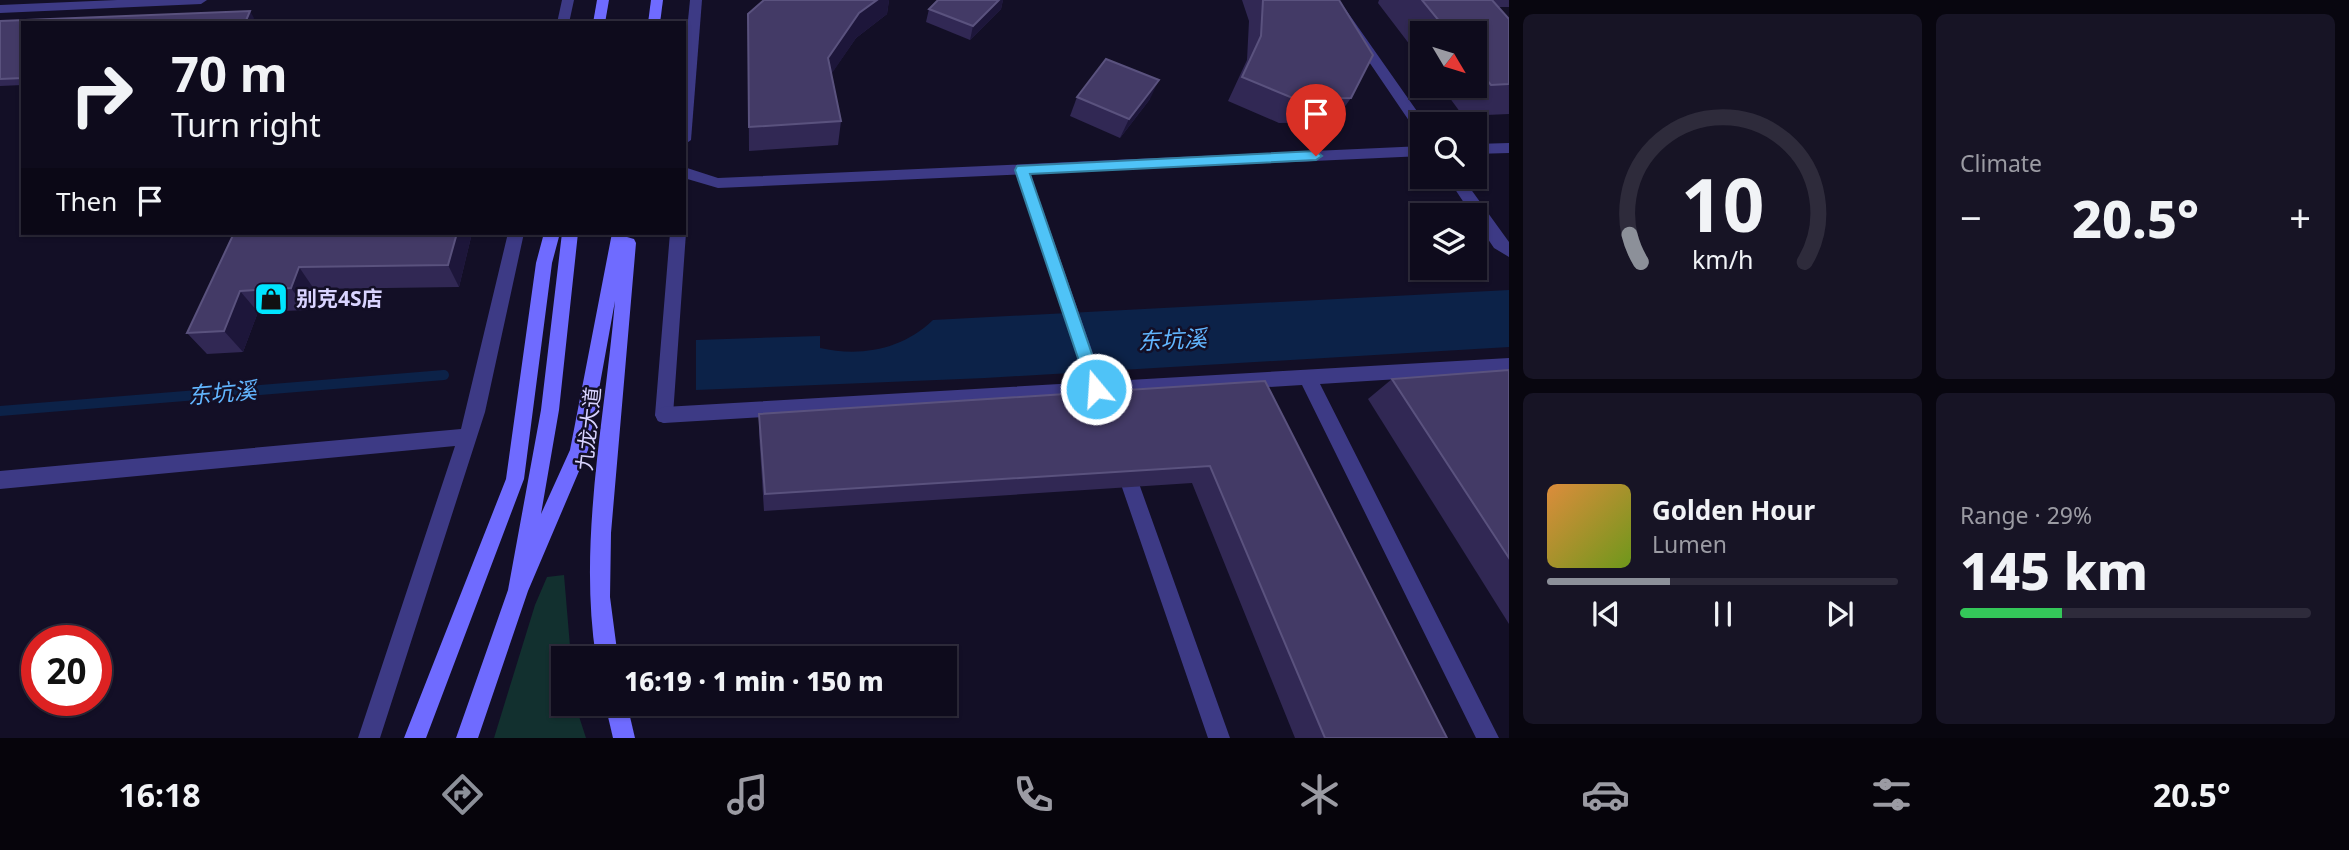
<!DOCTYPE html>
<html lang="en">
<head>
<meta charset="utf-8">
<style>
  :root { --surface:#0e0b1c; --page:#171425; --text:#f1f3f6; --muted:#9b9ba3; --line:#2e2b3b; --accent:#8c9099 }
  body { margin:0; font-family:"Noto Sans","Noto Sans SC",sans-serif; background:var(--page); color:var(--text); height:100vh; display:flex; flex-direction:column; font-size:26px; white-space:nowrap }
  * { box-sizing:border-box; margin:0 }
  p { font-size:23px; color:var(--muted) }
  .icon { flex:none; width:38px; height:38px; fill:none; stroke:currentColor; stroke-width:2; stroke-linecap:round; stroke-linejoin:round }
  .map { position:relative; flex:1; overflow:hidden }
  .panel { display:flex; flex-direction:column; gap:14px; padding:14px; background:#08060f; width:840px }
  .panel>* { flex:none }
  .guide { position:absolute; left:21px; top:21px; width:665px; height:214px; border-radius:0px; box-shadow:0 2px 5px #0004,0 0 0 2px var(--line); background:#0e0b1c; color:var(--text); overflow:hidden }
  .needle { width:46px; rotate:128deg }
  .fabs { position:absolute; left:1410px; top:21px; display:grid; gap:14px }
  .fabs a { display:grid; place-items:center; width:77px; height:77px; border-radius:0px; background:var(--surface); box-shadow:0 2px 5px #0004,0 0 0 2px var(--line); font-size:35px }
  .speed { position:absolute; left:21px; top:625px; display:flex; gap:14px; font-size:35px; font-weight:700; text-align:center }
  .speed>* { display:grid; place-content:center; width:91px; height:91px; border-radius:50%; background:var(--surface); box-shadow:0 2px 5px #0004,0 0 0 2px var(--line); line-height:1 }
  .speed .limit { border:10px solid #d22; background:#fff; color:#111 }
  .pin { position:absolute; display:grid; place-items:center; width:60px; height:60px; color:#fff; margin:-72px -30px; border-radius:50% 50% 50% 0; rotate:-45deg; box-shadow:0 0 7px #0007 }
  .pin .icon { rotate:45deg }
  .me { position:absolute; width:77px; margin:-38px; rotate:342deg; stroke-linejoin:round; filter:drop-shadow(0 0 5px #0008) }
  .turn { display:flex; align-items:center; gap:24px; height:147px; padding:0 35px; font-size:32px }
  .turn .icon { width:91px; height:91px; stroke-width:2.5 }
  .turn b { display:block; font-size:49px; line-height:60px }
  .then { display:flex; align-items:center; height:66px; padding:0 35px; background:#0003; gap:14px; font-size:26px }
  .big { font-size:52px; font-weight:800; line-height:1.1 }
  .panel .card { flex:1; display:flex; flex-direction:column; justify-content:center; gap:10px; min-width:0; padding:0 24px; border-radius:10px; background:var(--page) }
  .panel .dial { align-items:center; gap:0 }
  .dial svg { height:182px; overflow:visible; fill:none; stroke:var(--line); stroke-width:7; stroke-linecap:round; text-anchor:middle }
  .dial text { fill:var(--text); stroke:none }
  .song { display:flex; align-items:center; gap:21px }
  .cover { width:84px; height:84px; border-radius:10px; background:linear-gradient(135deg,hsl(30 70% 55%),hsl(80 70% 35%)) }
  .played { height:7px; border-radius:4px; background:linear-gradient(90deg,var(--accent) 35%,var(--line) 35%) }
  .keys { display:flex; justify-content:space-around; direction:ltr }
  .heat { display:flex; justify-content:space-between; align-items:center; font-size:38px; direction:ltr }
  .charge { height:10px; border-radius:5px; background:linear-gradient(90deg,#34c759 29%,var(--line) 0) }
  .panel .tiles { flex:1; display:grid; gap:14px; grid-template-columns:repeat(2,1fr) }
  .trip { position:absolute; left:551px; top:646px; width:406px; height:70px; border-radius:0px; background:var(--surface); box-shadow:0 2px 5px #0004,0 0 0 2px var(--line); font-weight:800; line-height:70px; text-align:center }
  .tab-bar { display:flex; height:112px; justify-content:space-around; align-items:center; background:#06040b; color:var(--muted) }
  .tab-bar .icon { width:49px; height:49px }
  .tab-bar .active { color:var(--accent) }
  .tab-bar b { font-size:32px; color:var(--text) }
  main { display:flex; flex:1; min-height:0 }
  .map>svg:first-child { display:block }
  .green { fill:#12302f }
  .water { fill:#0c2248 }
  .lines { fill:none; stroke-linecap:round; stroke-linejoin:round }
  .stream { stroke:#0c2248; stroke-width:10 }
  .service { fill:#3d3a85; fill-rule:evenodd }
  .pedestrian { fill:#3d3a85; fill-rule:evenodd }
  .minor { fill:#3d3a85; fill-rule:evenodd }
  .tertiary { fill:#3d3a85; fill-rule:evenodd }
  .secondary { fill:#6f6bff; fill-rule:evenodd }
  .wall { fill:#312854 }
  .shaded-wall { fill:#1d163a }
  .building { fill:#433a66; stroke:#5a527e; stroke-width:2 }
  .route { fill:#4fc3f7; stroke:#337fa1; stroke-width:2 }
  .labels { text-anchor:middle; stroke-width:5; stroke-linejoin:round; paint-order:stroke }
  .poi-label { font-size:21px; font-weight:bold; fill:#d9d4ff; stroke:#130f26; text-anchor:start }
  .street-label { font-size:21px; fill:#d9d4ff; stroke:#130f26 }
  .water-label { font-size:23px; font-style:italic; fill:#62b6ff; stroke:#130f26 }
</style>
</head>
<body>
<main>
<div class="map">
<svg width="1509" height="738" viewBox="0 0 1509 738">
  <rect width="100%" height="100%" fill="#130f26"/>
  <!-- green -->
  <polygon class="green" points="564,575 571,658 564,658 564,704 575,704 586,738 494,738 535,605 547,577"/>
  <!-- water -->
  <path class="water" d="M1509,290v57l-524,31 -289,12v-50l124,-4v12c40,9 82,2 113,-28z"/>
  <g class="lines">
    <!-- stream -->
    <polyline class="stream" points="0,411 444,375"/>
    <!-- service -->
    <g class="service">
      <polygon points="117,0 207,0 201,4 0,13 0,5"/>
      <polygon points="562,0 574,0 569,23 557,23"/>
      <polygon points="690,0 702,0 691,140 684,145 684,60"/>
      <polygon points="1022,165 1029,170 1111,405 1108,410 1102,413 1096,410 1093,405 1015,170"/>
      <polygon points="684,230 686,233 673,415 670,421 664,423 658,421 655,415 670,233 684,233"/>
      <polygon points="508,233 524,233 485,412 380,738 358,738 455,446 0,489 0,471 461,429"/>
      <polygon points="1123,456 1130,458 1132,464 1230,738 1208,738 1114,464 1116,458"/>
    </g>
    <!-- pedestrian -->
    <polygon class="pedestrian" points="1509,358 1509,372 1320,384 1499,738 1476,738 1302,385 664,423 658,421 655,415 658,409 664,407"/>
    <!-- minor -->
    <g class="minor">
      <polygon points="1509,143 1509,153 1475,154 1475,144"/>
      <polygon points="1423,146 1423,156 718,188 684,178 684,167 718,178"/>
    </g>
    <!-- tertiary -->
    <g class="tertiary">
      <polygon points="1327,0 1339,0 1426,124 1423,124 1423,136 1418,134"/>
      <polygon points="1447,177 1462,177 1509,242 1509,257 1494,248 1475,220 1475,215 1472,215"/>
    </g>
    <!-- secondary -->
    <g class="secondary">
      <polygon points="597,0 609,0 605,23 593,23"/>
      <polygon points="651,0 663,0 660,23 648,23"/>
      <polygon points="544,233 560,233 552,263 524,479 426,738 404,738 506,479 536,263"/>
      <path d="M562,233h16l-19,177 -18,104 29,-64 42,-217h16l-1,4 7,2 2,4 -25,290 -1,64 8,61h-22c-18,-118 9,-239 19,-357l-27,149 -60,141 -50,147h-22l52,-148 33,-180z"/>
      <polygon points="605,704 627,704 635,738 613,738"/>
    </g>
  </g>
  <!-- wall -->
  <g class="wall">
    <polygon points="764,0 889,0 887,14 856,38 831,74 841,121 838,145 749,151 748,14"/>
    <polygon points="938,0 1003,0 1001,9 970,40 926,22 929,9"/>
    <polygon points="1242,0 1339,0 1351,98 1334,122 1279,123 1228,101 1247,60 1249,21"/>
    <polygon points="1379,0 1509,0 1509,7 1498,7 1509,19 1509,114 1463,116 1441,86 1475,86 1475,33 1423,33 1423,62 1378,3"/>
    <polygon points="254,18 23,23 23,85 0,86 0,21"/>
    <polygon points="1077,97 1150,99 1120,138 1070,116"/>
    <polygon points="234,233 472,233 459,287 314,289 307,310 258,312 243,352 207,354 187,333"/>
    <polygon points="1509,370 1509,624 1368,399 1392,379"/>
    <polygon points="1265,381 1447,738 1295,738 1192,483 764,511 759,433 759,414"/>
  </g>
  <!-- shaded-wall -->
  <g class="shaded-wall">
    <polygon points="877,0 889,0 887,14 856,38 826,82 828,58 859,13"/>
    <polygon points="999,0 1003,0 1001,9 970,40 973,26"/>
    <polygon points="250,11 254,18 252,23 245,23"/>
    <polygon points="1159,80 1150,99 1120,138 1129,119"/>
    <polygon points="457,233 472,233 459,287 448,265"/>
    <polygon points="299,267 314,289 307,310 291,288"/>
    <polygon points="240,291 258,312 243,352 224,331"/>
  </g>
  <!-- building -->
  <g class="building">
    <polygon points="764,0 877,0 859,13 828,58 841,121 749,127 748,14"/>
    <polygon points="938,0 999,0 973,26 929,9"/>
    <polygon points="1263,0 1339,0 1373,55 1351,98 1295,99 1242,77 1261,36"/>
    <polygon points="1422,0 1492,0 1509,19 1509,84 1491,85 1475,66 1475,33 1449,33"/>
    <polygon points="250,11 245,23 23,23 23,78 0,79 0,21"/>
    <polygon points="1106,59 1159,80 1129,119 1077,97"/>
    <polygon points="234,233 457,233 448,265 299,267 291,288 240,291 224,331 187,333"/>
    <polygon points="1509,370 1509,558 1392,379"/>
    <polygon points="1265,381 1447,738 1325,738 1210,466 765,494 759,414"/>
  </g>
  <!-- route -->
  <polygon class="route" points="1316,151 1322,156 1316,160 1030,174 1104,389 1102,394 1090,394 1015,170 1017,166"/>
  <!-- icons -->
  <defs>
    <g id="shop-square" transform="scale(1.75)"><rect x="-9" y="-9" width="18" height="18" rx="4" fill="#00e5ff" stroke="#130f26"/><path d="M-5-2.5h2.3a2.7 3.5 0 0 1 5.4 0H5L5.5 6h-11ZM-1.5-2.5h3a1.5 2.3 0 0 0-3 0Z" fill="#111"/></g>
  </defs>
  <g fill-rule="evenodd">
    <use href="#shop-square" x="271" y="299"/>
  </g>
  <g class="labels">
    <!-- poi labels -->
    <g class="poi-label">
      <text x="296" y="306">别克4S店</text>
    </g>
    <!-- street labels -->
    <g class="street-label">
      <text transform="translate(589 429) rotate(-84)" y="7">九龙大道</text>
    </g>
    <!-- water labels -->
    <g class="water-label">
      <text transform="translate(1172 340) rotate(-3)" y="8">东坑溪</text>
      <text transform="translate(222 393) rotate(-5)" y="8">东坑溪</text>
    </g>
  </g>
</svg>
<div class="fabs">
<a><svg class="needle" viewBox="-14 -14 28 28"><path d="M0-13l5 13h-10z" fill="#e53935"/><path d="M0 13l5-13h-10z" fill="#9b9ba3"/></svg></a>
<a><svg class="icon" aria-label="search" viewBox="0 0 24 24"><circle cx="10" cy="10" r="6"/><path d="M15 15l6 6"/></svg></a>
<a><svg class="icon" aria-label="layers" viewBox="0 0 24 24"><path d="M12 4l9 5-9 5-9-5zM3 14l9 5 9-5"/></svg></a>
</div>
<div class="speed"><div class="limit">20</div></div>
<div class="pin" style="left:1316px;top:156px;background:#d93025"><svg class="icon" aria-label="arrive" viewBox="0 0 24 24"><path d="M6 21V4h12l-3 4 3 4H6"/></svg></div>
<svg class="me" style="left:1096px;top:389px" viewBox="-20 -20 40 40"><circle r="17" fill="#4fc3f7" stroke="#fff" stroke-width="3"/><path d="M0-11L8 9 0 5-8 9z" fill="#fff"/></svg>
<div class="trip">16:19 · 1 min · 150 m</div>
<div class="guide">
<div class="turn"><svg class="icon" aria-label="right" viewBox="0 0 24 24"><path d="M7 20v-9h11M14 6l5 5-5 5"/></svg><div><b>70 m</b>Turn right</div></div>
<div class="then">Then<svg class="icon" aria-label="arrive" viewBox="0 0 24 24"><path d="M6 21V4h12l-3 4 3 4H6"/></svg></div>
</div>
</div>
<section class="panel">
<div class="tiles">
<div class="card dial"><svg viewBox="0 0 100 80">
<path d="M14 69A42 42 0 1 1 86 69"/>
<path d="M14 69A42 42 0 0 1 9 57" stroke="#8c9099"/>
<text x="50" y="56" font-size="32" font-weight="700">10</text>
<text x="50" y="72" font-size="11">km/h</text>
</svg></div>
<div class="card"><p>Climate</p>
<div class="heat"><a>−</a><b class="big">20.5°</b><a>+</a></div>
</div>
<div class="card">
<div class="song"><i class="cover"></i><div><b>Golden Hour</b><p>Lumen</p></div></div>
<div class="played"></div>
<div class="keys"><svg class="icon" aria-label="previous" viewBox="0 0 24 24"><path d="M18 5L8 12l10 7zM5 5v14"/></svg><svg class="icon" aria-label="pause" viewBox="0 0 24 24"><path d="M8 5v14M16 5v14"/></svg><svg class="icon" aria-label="next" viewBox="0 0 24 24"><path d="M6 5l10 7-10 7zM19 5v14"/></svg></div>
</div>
<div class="card"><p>Range · 29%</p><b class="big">145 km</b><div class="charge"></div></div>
</div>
</section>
</main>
<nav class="tab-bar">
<b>16:18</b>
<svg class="icon active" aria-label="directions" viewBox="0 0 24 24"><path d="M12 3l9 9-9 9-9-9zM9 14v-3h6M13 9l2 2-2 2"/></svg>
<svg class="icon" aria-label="music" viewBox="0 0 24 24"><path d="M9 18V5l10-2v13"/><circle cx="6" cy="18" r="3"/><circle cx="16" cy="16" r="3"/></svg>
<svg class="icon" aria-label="phone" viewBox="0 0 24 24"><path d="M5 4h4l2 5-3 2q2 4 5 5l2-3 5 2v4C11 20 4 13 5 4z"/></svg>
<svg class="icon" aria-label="climate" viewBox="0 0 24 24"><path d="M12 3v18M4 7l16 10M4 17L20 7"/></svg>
<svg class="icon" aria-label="car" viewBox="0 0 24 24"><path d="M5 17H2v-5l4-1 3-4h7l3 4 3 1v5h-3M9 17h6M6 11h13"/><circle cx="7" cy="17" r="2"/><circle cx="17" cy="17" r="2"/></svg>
<svg class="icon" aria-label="filters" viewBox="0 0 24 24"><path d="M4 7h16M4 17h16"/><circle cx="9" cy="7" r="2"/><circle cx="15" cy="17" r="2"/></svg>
<b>20.5°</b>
</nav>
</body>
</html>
